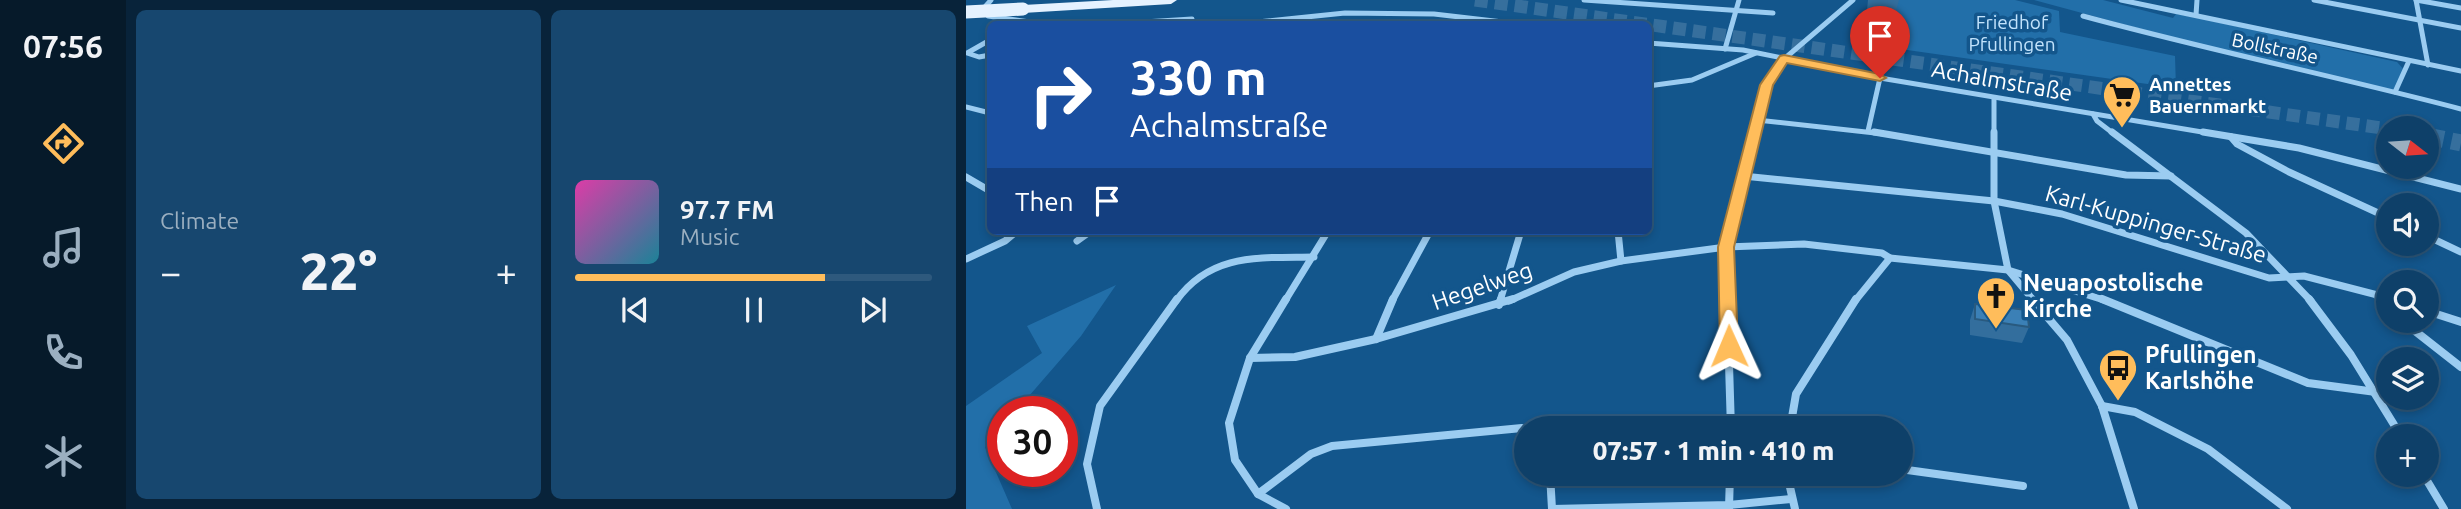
<!DOCTYPE html>
<html lang="en">
<head>
<meta charset="utf-8">
<style>
  :root { --surface:#0e4069; --page:#17476f; --text:#f1f3f6; --muted:#9bafc0; --line:#2e597d; --accent:#ffbd5b }
  body { margin:0; font-family:Ubuntu,sans-serif; background:var(--page); color:var(--text); height:100vh; display:flex; flex-direction:column; font-size:26px; white-space:nowrap }
  * { box-sizing:border-box; margin:0 }
  p { font-size:23px; color:var(--muted) }
  .icon { flex:none; width:38px; height:38px; fill:none; stroke:currentColor; stroke-width:2; stroke-linecap:round; stroke-linejoin:round }
  .map { position:relative; flex:1; overflow:hidden }
  .panel { display:flex; flex-direction:column; gap:10px; padding:10px; background:#08233a; width:840px }
  .panel>* { flex:none }
  .hud { position:absolute; left:21px; top:21px; width:665px; height:214px; border-radius:10px; box-shadow:0 4px 10px #0003,0 0 0 2px var(--line); background:#1a4fa0; color:#fff; overflow:hidden }
  .needle { width:46px; rotate:107deg }
  .controls { position:absolute; left:1410px; top:116px; display:grid; gap:14px }
  .controls a { display:grid; place-items:center; width:63px; height:63px; border-radius:50%; background:var(--surface); box-shadow:0 4px 10px #0003,0 0 0 2px var(--line); font-size:35px }
  .speed { position:absolute; left:21px; top:396px; display:flex; gap:14px; font-size:35px; font-weight:700; text-align:center }
  .speed>* { display:grid; place-content:center; width:91px; height:91px; border-radius:50%; background:var(--surface); box-shadow:0 4px 10px #0003,0 0 0 2px var(--line); line-height:1 }
  .speed .limit { border:10px solid #d22; background:#fff; color:#111 }
  .pin { position:absolute; display:grid; place-items:center; width:60px; height:60px; color:#fff; margin:-72px -30px; border-radius:50% 50% 50% 0; rotate:-45deg; box-shadow:0 0 7px #0007 }
  .pin .icon { rotate:45deg }
  .me { position:absolute; width:77px; margin:-38px; rotate:359deg; stroke-linejoin:round; filter:drop-shadow(0 0 5px #0008) }
  .turn { display:flex; align-items:center; gap:24px; height:147px; padding:0 28px; font-size:32px }
  .turn .icon { width:91px; height:91px; stroke-width:2.5 }
  .turn b { display:block; font-size:49px; line-height:60px }
  .then { display:flex; align-items:center; height:66px; padding:0 28px; background:#0003; gap:14px; font-size:26px }
  .big { font-size:52px; font-weight:800; line-height:1.1 }
  .panel .card { flex:1; display:flex; flex-direction:column; justify-content:center; gap:10px; min-width:0; padding:0 24px; border-radius:10px; background:var(--page) }
  .song { display:flex; align-items:center; gap:21px }
  .cover { width:84px; height:84px; border-radius:10px; background:linear-gradient(135deg,hsl(320 70% 55%),hsl(190 70% 35%)) }
  .played { height:7px; border-radius:4px; background:linear-gradient(90deg,var(--accent) 70%,var(--line) 70%) }
  .keys { display:flex; justify-content:space-around; direction:ltr }
  .heat { display:flex; justify-content:space-between; align-items:center; font-size:38px; direction:ltr }
  .panel .tiles { flex:1; display:grid; gap:10px; grid-template-columns:repeat(2,1fr) }
  .trip { position:absolute; left:548px; top:416px; width:399px; height:70px; border-radius:35px; background:var(--surface); box-shadow:0 4px 10px #0003,0 0 0 2px var(--line); font-weight:800; line-height:70px; text-align:center }
  main { display:flex; flex:1; min-height:0 }
  .tabs { display:flex; flex-direction:column; width:126px; justify-content:space-around; align-items:center; background:#061a2a; color:var(--muted) }
  .tabs .icon { width:49px; height:49px }
  .tabs .active { color:var(--accent) }
  .tabs b { font-size:32px; color:var(--text) }
  .map>svg:first-child { display:block }
  .green { fill:#226fa9 }
  .lines { fill:none; stroke-linecap:round; stroke-linejoin:round }
  .primary-tunnel-far1 { stroke:#366f9d; stroke-width:13; stroke-dasharray:13 7; stroke-linecap:butt }
  .primary-tunnel { stroke:#366f9d; stroke-width:17; stroke-dasharray:17 8; stroke-linecap:butt }
  .minor-far2 { stroke:#9bccf1; stroke-width:5 }
  .minor-far1 { stroke:#9bccf1; stroke-width:7 }
  .minor { stroke:#9bccf1; stroke-width:8 }
  .primary { fill:#e5f2ff; fill-rule:evenodd }
  .primary-bridge { stroke:#e5f2ff; stroke-width:13 }
  .wall { fill:#336e9d }
  .building { fill:#3b80b6; stroke:#295a7f; stroke-width:2 }
  .route { fill:#ffbd5b; stroke:#a67b3b; stroke-width:2 }
  .labels { text-anchor:middle; stroke-width:7; stroke-linejoin:round; paint-order:stroke }
  .far-park-label { font-size:19px; fill:#c2e3fc; stroke:#13568c }
  .far-street-label { font-size:19px; fill:#fff; stroke:#13568c }
  .far-poi-label { font-size:19px; font-weight:bold; fill:#fff; stroke:#13568c; text-anchor:start }
  .street-label { font-size:23px; fill:#fff; stroke:#13568c }
  .poi-label { font-size:23px; font-weight:bold; fill:#fff; stroke:#13568c; text-anchor:start }
</style>
</head>
<body>
<main>
<nav class="tabs">
<b>07:56</b>
<svg class="icon active" aria-label="directions" viewBox="0 0 24 24"><path d="M12 3l9 9-9 9-9-9zM9 14v-3h6M13 9l2 2-2 2"/></svg>
<svg class="icon" aria-label="music" viewBox="0 0 24 24"><path d="M9 18V5l10-2v13"/><circle cx="6" cy="18" r="3"/><circle cx="16" cy="16" r="3"/></svg>
<svg class="icon" aria-label="phone" viewBox="0 0 24 24"><path d="M5 4h4l2 5-3 2q2 4 5 5l2-3 5 2v4C11 20 4 13 5 4z"/></svg>
<svg class="icon" aria-label="climate" viewBox="0 0 24 24"><path d="M12 3v18M4 7l16 10M4 17L20 7"/></svg>
</nav>
<section class="panel">
<div class="tiles">
<div class="card"><p>Climate</p>
<div class="heat"><a>−</a><b class="big">22°</b><a>+</a></div>
</div>
<div class="card">
<div class="song"><i class="cover"></i><div><b>97.7 FM</b><p>Music</p></div></div>
<div class="played"></div>
<div class="keys"><svg class="icon" aria-label="previous" viewBox="0 0 24 24"><path d="M18 5L8 12l10 7zM5 5v14"/></svg><svg class="icon" aria-label="pause" viewBox="0 0 24 24"><path d="M8 5v14M16 5v14"/></svg><svg class="icon" aria-label="next" viewBox="0 0 24 24"><path d="M6 5l10 7-10 7zM19 5v14"/></svg></div>
</div>
</div>
</section>
<div class="map">
<svg width="1495" height="509" viewBox="0 0 1495 509">
  <rect width="100%" height="100%" fill="#13568c"/>
  <!-- green -->
  <g class="green">
    <polygon points="915,0 1049,0 1093,11 1094,32 1209,56 1210,88 899,44"/>
    <polygon points="1068,0 1137,0 1207,18 1210,14 1237,19 1431,62 1440,72 1429,92 1223,42"/>
    <polygon points="150,285 115,336 50,411 37,411 37,426 19,447 46,509 0,509 0,406 76,353 61,326"/>
  </g>
  <g class="lines">
    <!-- primary-tunnel-far1 -->
    <polyline class="primary-tunnel-far1" points="509,0 1423,129"/>
    <!-- primary-tunnel -->
    <polyline class="primary-tunnel" points="1461,136 1495,143"/>
    <!-- minor-far2 -->
    <g class="minor-far2">
      <polyline points="25,0 18,8 22,16 78,24"/>
      <polyline points="618,0 807,13"/>
      <polyline points="1155,0 1495,71"/>
      <polyline points="1348,0 1495,28"/>
      <polyline points="1450,0 1462,65"/>
      <polyline points="1450,0 1495,8"/>
      <polyline points="1230,15 1231,0"/>
      <path d="M1117,16c125,34 252,60 378,93"/>
      <polyline points="146,24 226,19"/>
      <polyline points="272,24 379,13 468,14 554,24"/>
      <polyline points="24,40 1,53 13,57 24,55"/>
      <polyline points="682,43 777,50 914,78 1248,134"/>
      <polyline points="759,49 773,0"/>
      <polyline points="682,86 726,80 790,53"/>
      <polyline points="1429,92 1443,61"/>
      <polyline points="1028,98 1028,134"/>
      <polyline points="0,107 24,113"/>
      <polyline points="1127,114 1131,121 1148,134"/>
      <polyline points="791,120 918,134"/>
      <polyline points="902,131 914,78"/>
      <polyline points="788,134 800,85 818,59 887,0"/>
    </g>
    <!-- minor-far1 -->
    <g class="minor-far1">
      <polyline points="908,132 1160,175 1205,176"/>
      <polyline points="1028,132 1028,201 1042,270 1068,301"/>
      <polyline points="1146,132 1280,233 1345,301"/>
      <polyline points="1237,132 1333,148 1495,189"/>
      <polyline points="1265,137 1271,144 1323,172 1423,218"/>
      <polyline points="777,176 1028,201 1096,214 1303,278 1338,276 1423,298"/>
      <polyline points="0,177 24,191"/>
      <polyline points="652,231 655,261"/>
      <polyline points="1461,236 1495,252"/>
      <polyline points="111,241 125,231"/>
      <polyline points="0,259 39,241 51,231"/>
      <polyline points="1411,296 1416,301"/>
      <path d="M210,301c35,-49 85,-43 138,-44"/>
      <polyline points="319,301 362,231"/>
      <polyline points="426,301 464,231"/>
      <polyline points="534,301 555,231"/>
      <polyline points="543,301 608,272 655,261 760,247 838,244 916,253 924,258"/>
      <polyline points="761,301 760,247 788,132"/>
      <polyline points="889,301 924,258 1042,270 1141,301"/>
    </g>
    <!-- minor -->
    <g class="minor">
      <polyline points="761,299 765,429"/>
      <polyline points="1066,299 1101,340 1136,406 1168,509"/>
      <polyline points="1136,299 1342,383 1410,392"/>
      <polyline points="1343,299 1385,355 1435,436"/>
      <polyline points="1414,299 1423,308"/>
      <polyline points="533,305 535,299"/>
      <polyline points="1461,311 1495,322"/>
      <polyline points="1435,320 1495,367"/>
      <polyline points="410,339 427,299"/>
      <polyline points="284,358 329,357 410,339 547,299"/>
      <polyline points="1136,406 1169,412 1242,449 1321,509"/>
      <polyline points="824,429 830,394 890,299"/>
      <polyline points="934,469 1057,486"/>
      <polyline points="584,474 586,509"/>
      <polyline points="821,474 829,509"/>
      <polyline points="1457,474 1478,509"/>
      <polyline points="292,494 345,454 366,446 556,428 560,430"/>
      <polyline points="763,508 764,474"/>
      <polyline points="131,509 121,464 134,406 211,299"/>
      <polyline points="320,509 292,494 269,460 263,423 284,358 320,299"/>
      <polyline points="586,509 763,505 825,499"/>
    </g>
    <!-- primary -->
    <polygon class="primary" points="147,0 211,0 205,4 57,13 51,9 57,5"/>
    <!-- primary-bridge -->
    <polyline class="primary-bridge" points="0,12 57,9"/>
  </g>
  <!-- wall -->
  <g class="wall">
    <polygon points="902,0 933,0 929,14 901,10"/>
    <polygon points="1009,304 1063,327 1056,343 1004,335 1004,320"/>
  </g>
  <!-- building -->
  <polygon class="building" points="1009,304 1061,310 1063,327 1009,319"/>
  <!-- route -->
  <polygon class="route" points="818,55 914,74 920,78 914,81 821,63 807,85 768,247 772,346 769,351 757,351 754,346 752,247 794,85 814,56"/>
  <!-- icons -->
  <defs>
    <g id="supermarket-pin" transform="scale(2.0125)"><path d="M0 17L-7.5 6A9.5 9.5 0 1 1 7.5 6Z" fill="#ffbd5b" stroke="#13568c"/><path d="M-6-5.5h2.5l.6 2H6L4.5 2H-2.5L-4.4-4H-6ZM-1.5 3.2a1.3 1.3 0 1 0 .1 0ZM3 3.2a1.3 1.3 0 1 0 .1 0Z" fill="#111"/></g>
    <g id="church-pin" transform="scale(2.0125)"><path d="M0 17L-7.5 6A9.5 9.5 0 1 1 7.5 6Z" fill="#ffbd5b" stroke="#13568c"/><path d="M-1.2-6h2.4v3.5h3.3v2.4h-3.3V6h-2.4V-.1h-3.3v-2.4h3.3Z" fill="#111"/></g>
    <g id="bus-pin" transform="scale(2.0125)"><path d="M0 17L-7.5 6A9.5 9.5 0 1 1 7.5 6Z" fill="#ffbd5b" stroke="#13568c"/><path d="M-5-6H5V4H4V6H2V4H-2V6H-4V4H-5ZM-3.5-4V0h7V-4ZM-3.5 1.2v1.5H-2V1.2ZM2 1.2v1.5H3.5V1.2Z" fill="#111"/></g>
  </defs>
  <g fill-rule="evenodd">
    <use href="#supermarket-pin" x="1156" y="95"/>
    <use href="#church-pin" x="1030" y="296"/>
    <use href="#bus-pin" x="1152" y="368"/>
  </g>
  <g class="labels">
    <!-- far-park labels -->
    <g class="far-park-label">
      <text x="1046" y="29">Friedhof<tspan x="1046" dy="22">Pfullingen</tspan></text>
    </g>
    <!-- far-street labels -->
    <g class="far-street-label">
      <text transform="translate(1309 48) rotate(12)" y="7">Bollstraße</text>
    </g>
    <!-- far-poi labels -->
    <g class="far-poi-label">
      <text x="1183" y="91">Annettes<tspan x="1183" dy="22">Bauernmarkt</tspan></text>
    </g>
    <!-- street labels -->
    <g class="street-label">
      <text transform="translate(1036 81) rotate(10)" y="8">Achalmstraße</text>
      <text transform="translate(1190 224) rotate(16)" y="8">Karl-Kuppinger-Straße</text>
      <text transform="translate(516 286) rotate(-19)" y="8">Hegelweg</text>
    </g>
    <!-- poi labels -->
    <g class="poi-label">
      <text x="1057" y="291">Neuapostolische<tspan x="1057" dy="26">Kirche</tspan></text>
      <text x="1179" y="363">Pfullingen<tspan x="1179" dy="26">Karlshöhe</tspan></text>
    </g>
  </g>
</svg>
<div class="controls">
<a><svg class="needle" viewBox="-14 -14 28 28"><path d="M0-13l5 13h-10z" fill="#e53935"/><path d="M0 13l5-13h-10z" fill="#9bafc0"/></svg></a>
<a><svg class="icon" aria-label="sound" viewBox="0 0 24 24"><path d="M4 9h4l5-4v14l-5-4H4zM17 9q2 3 0 6"/></svg></a>
<a><svg class="icon" aria-label="search" viewBox="0 0 24 24"><circle cx="10" cy="10" r="6"/><path d="M15 15l6 6"/></svg></a>
<a><svg class="icon" aria-label="layers" viewBox="0 0 24 24"><path d="M12 4l9 5-9 5-9-5zM3 14l9 5 9-5"/></svg></a>
<a>+</a>
</div>
<div class="speed"><div class="limit">30</div></div>
<div class="pin" style="left:914px;top:78px;background:#d93025"><svg class="icon" aria-label="arrive" viewBox="0 0 24 24"><path d="M6 21V4h12l-3 4 3 4H6"/></svg></div>
<svg class="me" style="left:763px;top:346px" viewBox="-20 -20 40 40"><path d="M0-17L14 15 0 8-14 15z" fill="#ffbd5b" stroke="#fff" stroke-width="4"/></svg>
<div class="trip">07:57 · 1 min · 410 m</div>
<div class="hud">
<div class="turn"><svg class="icon" aria-label="right" viewBox="0 0 24 24"><path d="M7 20v-9h11M14 6l5 5-5 5"/></svg><div><b>330 m</b>Achalmstraße</div></div>
<div class="then">Then<svg class="icon" aria-label="arrive" viewBox="0 0 24 24"><path d="M6 21V4h12l-3 4 3 4H6"/></svg></div>
</div>
</div>
</main>
</body>
</html>
